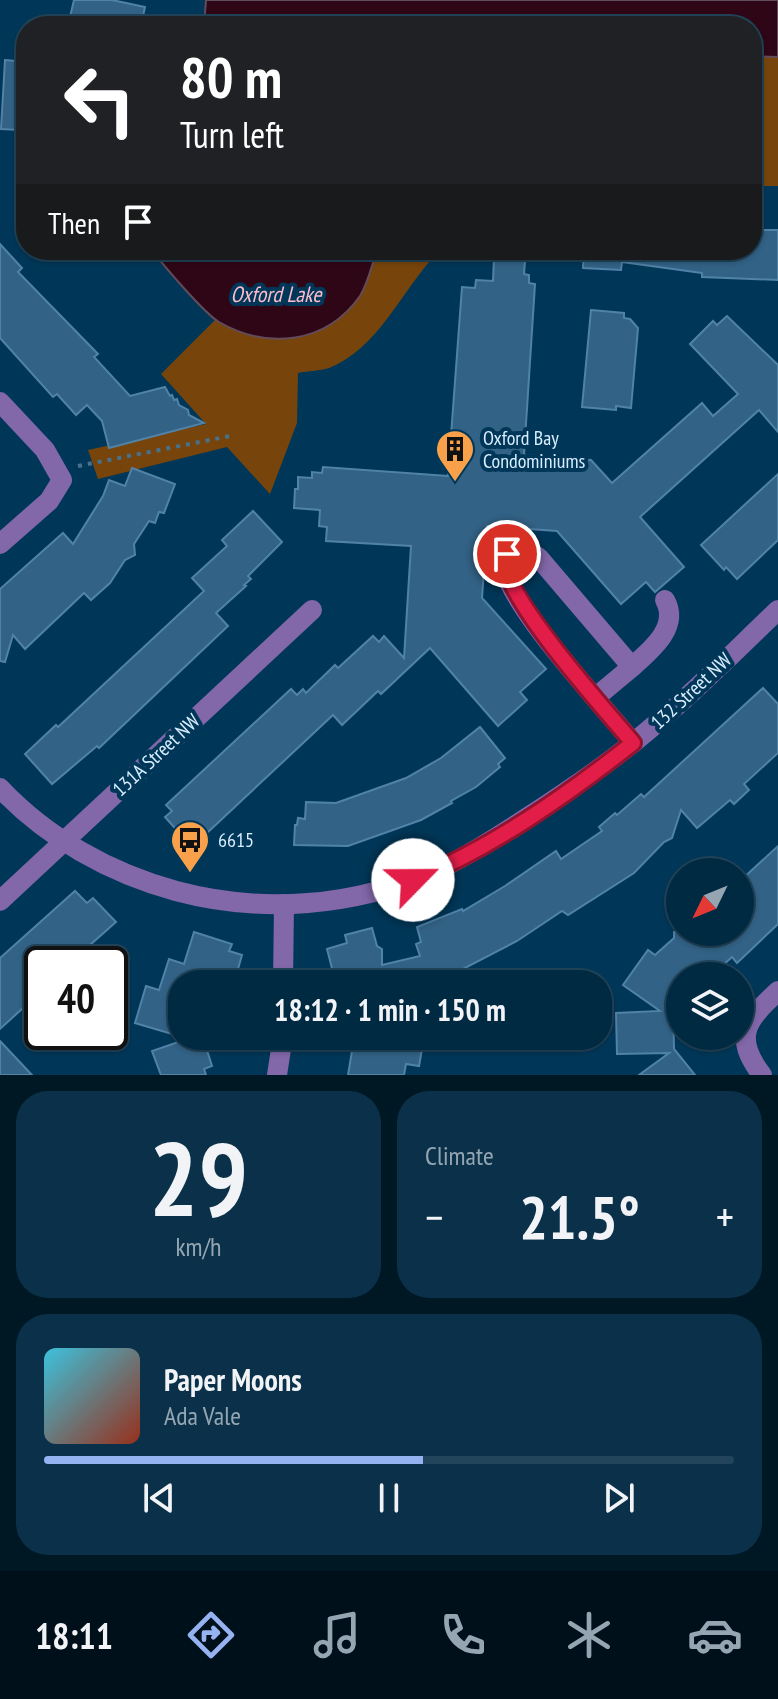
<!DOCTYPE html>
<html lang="en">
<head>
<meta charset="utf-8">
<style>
  :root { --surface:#002942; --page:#0a3149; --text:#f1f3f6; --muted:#95a6b2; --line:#22455b; --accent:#95b2f1 }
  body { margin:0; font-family:"PT Sans Narrow",sans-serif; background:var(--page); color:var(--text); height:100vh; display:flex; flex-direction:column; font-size:30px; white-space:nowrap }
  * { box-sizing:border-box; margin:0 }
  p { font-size:26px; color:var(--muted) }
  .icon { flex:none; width:44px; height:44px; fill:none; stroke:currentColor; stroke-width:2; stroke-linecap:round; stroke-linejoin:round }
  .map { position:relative; height:1075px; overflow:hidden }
  .panel { display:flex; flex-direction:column; gap:16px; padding:16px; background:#001724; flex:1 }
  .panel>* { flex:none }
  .guide { position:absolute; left:16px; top:16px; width:746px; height:244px; border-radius:32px; box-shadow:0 2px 6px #0004,0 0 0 2px var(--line); background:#202124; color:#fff; overflow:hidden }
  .needle { width:52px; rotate:227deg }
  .fabs { position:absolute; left:666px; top:858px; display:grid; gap:16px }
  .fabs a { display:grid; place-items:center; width:88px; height:88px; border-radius:50%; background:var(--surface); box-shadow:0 2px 6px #0004,0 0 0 2px var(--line); font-size:40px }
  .speed { position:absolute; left:24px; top:946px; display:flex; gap:16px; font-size:40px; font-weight:700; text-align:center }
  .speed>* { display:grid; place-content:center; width:104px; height:104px; border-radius:50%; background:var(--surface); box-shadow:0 2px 6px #0004,0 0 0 2px var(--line); line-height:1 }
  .speed .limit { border:4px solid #111; border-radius:12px; background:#fff; color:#111 }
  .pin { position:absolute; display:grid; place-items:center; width:68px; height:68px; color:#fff; margin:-34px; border:4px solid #fff; border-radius:50%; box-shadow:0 2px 8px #0007 }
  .me { position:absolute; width:88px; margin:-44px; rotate:67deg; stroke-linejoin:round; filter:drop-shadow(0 0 6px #0008) }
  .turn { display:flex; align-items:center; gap:28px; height:168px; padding:0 32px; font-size:36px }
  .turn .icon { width:104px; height:104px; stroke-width:2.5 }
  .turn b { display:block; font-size:56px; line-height:68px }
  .then { display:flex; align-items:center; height:76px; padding:0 32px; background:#0003; gap:16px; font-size:30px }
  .big { font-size:60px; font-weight:800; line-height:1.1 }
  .panel .widget { flex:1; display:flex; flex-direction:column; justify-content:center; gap:12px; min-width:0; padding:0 28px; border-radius:32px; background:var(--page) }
  .panel .dial { align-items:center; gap:0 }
  .dial b { font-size:104px; line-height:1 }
  .song { display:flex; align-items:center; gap:24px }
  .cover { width:96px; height:96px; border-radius:12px; background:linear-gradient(135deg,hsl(190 70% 55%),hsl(10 70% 35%)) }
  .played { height:8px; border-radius:4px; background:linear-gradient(90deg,var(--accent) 55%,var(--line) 55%) }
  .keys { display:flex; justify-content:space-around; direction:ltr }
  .heat { display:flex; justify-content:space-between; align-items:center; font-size:44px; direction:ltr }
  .panel .tiles { flex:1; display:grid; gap:16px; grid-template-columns:1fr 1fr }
  .widget:last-child { grid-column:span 2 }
  .trip { position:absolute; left:168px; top:970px; width:444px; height:80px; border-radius:32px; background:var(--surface); box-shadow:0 2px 6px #0004,0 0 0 2px var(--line); font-weight:800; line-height:80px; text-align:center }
  .dock { display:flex; height:128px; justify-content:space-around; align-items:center; background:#00101a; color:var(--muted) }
  .dock .icon { width:56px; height:56px }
  .dock .selected { color:var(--accent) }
  .dock b { font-size:36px; color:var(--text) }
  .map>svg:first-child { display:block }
  .green { fill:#77450b }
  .water { fill:#2f0615; stroke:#624c5b; stroke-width:2 }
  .building { fill:#326286; stroke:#5182a7; stroke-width:2 }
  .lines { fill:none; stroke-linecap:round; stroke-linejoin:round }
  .path { stroke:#46728e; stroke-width:4; stroke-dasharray:4 6; stroke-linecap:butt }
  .minor { stroke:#8267a9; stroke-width:20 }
  .route-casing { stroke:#92132f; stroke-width:20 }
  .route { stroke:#e11d48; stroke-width:14 }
  .labels { text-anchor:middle; stroke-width:8; stroke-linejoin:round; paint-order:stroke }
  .poi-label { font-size:20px; fill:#d9eefe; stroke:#003758; text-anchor:start }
  .street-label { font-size:20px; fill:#d9eefe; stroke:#003758 }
  .water-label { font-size:22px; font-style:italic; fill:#febbcc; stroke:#003758 }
</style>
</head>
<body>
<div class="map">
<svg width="778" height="1075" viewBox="0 0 778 1075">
  <rect width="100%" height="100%" fill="#003758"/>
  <!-- green -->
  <g class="green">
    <polygon points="206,0 778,0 778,186 752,186 752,26 204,26"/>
    <path d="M152,250h288c-37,37 -60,98 -111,118 -10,3 -21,3 -31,5l-1,50 -27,71 -43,-47 -129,32 -10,-29 118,-26 -45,-50 54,-54z"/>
  </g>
  <!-- water -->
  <g class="water">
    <polygon points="206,0 778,0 778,57 752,56 752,26 204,26"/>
    <path d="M152,250h225c-5,14 -9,33 -17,46 -34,48 -92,54 -141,26 -15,-9 -56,-57 -67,-72z"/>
  </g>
  <!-- building -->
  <g class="building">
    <polygon points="74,0 112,0 145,7 141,25 131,23 130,26 86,26 87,21 70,17"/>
    <polygon points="5,60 26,62 26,120 20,120 19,130 1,129"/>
    <polygon points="752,230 778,230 778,280 702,277 702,273 622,262 621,270 583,268 584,250 752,250"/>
    <polygon points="0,244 22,268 18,272 98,354 94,357 130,396 165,387 170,396 172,395 174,400 177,399 179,405 188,410 189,415 204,423 109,448 102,421 87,405 76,415 57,394 53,397 0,338"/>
    <polygon points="499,250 516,251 515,260 525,261 524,274 529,275 529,283 535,284 524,455 591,460 612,483 702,403 713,416 738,394 690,344 713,321 717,325 727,316 778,365 778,432 759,410 640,517 684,567 655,592 646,582 621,604 557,531 487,526 482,598 546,669 520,692 527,700 498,726 430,648 381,694 378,691 342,725 333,715 192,847 165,817 172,811 166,805 291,689 297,695 303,689 306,693 335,665 338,668 373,636 379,642 384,636 404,658 411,546 326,541 327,527 319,526 320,510 294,508 295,489 298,489 298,477 312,478 312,472 322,473 323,467 448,476 462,287 475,288 476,280 493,281 494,258 499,259"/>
    <polygon points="591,310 624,313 624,318 630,319 638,328 631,408 616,406 616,410 582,407"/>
    <polygon points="132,468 175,484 164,513 159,512 155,523 149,521 134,544 135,555 125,560 110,583 91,600 84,593 25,649 13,635 5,662 0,661 0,589 63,533 73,544 103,496 109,480 125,486"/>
    <polygon points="778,474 778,540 737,579 726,567 724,570 701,545"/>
    <polygon points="253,511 282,542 248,576 251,579 244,585 246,586 216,613 228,626 99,748 97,746 52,784 25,754 56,725 58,727 204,591 192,578 227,546 222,540"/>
    <polygon points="763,688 778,704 778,753 744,784 749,790 734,804 730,800 697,828 681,810 672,838 664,842 634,873 568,915 562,911 517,941 459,971 464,984 441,984 440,980 430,983 426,974 396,979 397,984 336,984 327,949 347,943 345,935 372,928 377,946 382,949 382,965 420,956 416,944 421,942 417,927 462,909 463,911 505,886 556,851 561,859 602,831 599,827 615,813 617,815 641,794 644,797"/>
    <polygon points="480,727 505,758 498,764 500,767 476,787 451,801 452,803 421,820 348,846 294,845 295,825 297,825 298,818 305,819 306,802 336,803 406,778 441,758"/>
    <polygon points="778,846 778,924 737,963 732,957 711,976 680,976 680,1005 673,999 674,1049 695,1075 639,1075 669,1053 617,1054 616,1013 660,1011 623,985 648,950 655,955 674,938 674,932 740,932 740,881"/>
    <polygon points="75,891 87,903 93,898 116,922 90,945 90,954 55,953 65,964 42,964 42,996 26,1011 23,1008 0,1029 0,958"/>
    <polygon points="194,932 232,944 229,951 242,955 236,976 225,972 221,984 182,984 182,1037 135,1023 146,986 159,990 169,959 184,964"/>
    <polygon points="187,1039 191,1049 205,1044 212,1066 204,1069 206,1075 161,1075 152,1051"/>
    <polygon points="354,1039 422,1049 419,1066 406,1064 404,1075 348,1075"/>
    <polygon points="0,1041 32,1075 0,1075"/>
  </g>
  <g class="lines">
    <!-- path -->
    <polyline class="path" points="78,466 235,435"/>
    <!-- minor -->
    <g class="minor">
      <polyline points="0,402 45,450 62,480 49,501 0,544"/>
      <path d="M632,667c19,-17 48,-40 33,-67"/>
      <path d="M596,697l36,-30 -93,-109c-9,-6 -17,-12 -28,-6 -6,3 -9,8 -7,15 7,40 100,140 129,176"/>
      <path d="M0,788c47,50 110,85 176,103 86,23 179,16 261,-21 33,-15 63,-35 94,-55 44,-29 87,-58 127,-93 42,-35 80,-74 120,-112"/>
      <polyline points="0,901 312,610"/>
      <polyline points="283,984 284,904"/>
      <polyline points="277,1075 283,1036"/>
      <path d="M762,1075c-30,-39 -15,-55 16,-84"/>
    </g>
  </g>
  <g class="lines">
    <!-- route casing -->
    <g class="route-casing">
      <path id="route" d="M413,880c79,-32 154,-85 220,-137 -23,-28 -143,-159 -126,-189"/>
    </g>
    <!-- route -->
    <use href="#route" class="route"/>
  </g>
  <!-- icons -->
  <defs>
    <g id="building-pin" transform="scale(2)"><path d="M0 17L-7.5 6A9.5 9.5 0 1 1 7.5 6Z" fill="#f8a14a" stroke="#003758"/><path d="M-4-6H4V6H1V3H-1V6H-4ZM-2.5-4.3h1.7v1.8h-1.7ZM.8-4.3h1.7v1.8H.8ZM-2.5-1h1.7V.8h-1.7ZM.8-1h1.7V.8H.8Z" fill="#111"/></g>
    <g id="bus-pin" transform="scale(2)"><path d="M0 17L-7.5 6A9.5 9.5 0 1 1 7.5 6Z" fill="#f8a14a" stroke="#003758"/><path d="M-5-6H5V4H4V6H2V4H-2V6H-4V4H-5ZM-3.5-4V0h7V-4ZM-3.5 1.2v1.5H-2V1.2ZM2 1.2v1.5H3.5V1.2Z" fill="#111"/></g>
  </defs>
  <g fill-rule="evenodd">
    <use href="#building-pin" x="455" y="449"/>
    <use href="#bus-pin" x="190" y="840"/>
  </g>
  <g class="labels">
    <!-- poi labels -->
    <g class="poi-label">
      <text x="483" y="445">Oxford Bay<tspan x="483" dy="23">Condominiums</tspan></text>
      <text x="218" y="847">6615</text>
    </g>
    <!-- street labels -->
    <g class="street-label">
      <text transform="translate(691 691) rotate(-43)" y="7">132 Street NW</text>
      <text transform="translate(156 755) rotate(-43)" y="7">131A Street NW</text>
    </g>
    <!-- water labels -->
    <g class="water-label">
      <text x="276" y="302">Oxford Lake</text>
    </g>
  </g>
</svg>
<div class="fabs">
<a><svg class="needle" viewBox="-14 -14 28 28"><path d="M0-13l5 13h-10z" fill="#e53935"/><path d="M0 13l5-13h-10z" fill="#95a6b2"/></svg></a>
<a><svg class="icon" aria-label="layers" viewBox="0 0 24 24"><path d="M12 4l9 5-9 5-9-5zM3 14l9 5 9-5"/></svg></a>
</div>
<div class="speed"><div class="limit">40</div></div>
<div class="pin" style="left:507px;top:554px;background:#d93025"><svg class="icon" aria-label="arrive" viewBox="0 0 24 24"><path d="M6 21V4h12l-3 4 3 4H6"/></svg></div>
<svg class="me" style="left:413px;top:880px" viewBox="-20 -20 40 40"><circle r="19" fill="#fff"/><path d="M0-13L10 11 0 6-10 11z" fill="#e11d48"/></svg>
<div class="trip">18:12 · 1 min · 150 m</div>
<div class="guide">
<div class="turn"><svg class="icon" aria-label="left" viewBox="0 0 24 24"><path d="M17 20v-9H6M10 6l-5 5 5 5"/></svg><div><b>80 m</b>Turn left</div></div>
<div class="then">Then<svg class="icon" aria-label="arrive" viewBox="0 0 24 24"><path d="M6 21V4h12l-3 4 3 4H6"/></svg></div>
</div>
</div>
<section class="panel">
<div class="tiles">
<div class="widget dial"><b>29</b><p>km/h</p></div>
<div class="widget"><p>Climate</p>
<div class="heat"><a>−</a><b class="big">21.5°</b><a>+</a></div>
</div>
<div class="widget">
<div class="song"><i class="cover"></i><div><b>Paper Moons</b><p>Ada Vale</p></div></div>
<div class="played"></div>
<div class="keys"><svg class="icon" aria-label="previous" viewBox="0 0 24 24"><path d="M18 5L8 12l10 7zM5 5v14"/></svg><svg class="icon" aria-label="pause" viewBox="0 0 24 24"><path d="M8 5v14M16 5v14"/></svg><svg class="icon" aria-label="next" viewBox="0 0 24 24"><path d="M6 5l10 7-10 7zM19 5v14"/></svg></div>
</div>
</div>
</section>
<nav class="dock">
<b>18:11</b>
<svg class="icon selected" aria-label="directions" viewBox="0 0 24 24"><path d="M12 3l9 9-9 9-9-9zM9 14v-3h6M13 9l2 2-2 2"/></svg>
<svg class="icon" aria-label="music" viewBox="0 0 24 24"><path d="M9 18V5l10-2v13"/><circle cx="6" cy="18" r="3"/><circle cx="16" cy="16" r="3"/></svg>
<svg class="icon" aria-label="phone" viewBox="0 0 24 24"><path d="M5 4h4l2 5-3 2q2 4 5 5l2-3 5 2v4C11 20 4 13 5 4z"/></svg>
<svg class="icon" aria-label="climate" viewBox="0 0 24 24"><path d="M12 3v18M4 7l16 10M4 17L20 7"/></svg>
<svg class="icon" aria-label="car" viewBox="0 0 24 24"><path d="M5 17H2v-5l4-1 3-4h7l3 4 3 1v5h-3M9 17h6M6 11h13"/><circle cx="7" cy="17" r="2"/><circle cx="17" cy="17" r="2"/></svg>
</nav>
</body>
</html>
